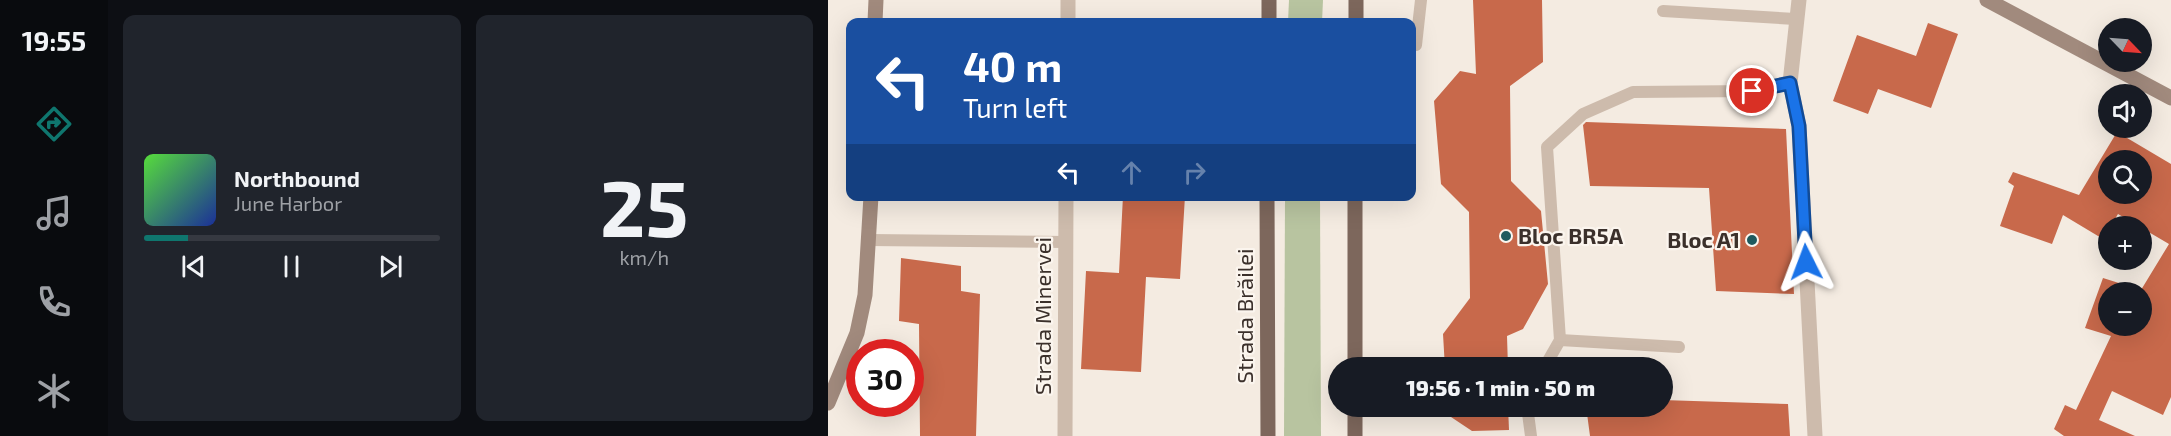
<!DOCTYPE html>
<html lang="en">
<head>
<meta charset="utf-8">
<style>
  :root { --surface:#171b24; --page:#20242c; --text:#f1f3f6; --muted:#9ea1a6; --line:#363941; --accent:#0f766e }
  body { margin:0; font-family:"Exo 2",sans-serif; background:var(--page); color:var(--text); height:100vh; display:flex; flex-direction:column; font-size:22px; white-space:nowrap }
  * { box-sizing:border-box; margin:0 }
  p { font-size:20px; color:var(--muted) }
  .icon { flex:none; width:33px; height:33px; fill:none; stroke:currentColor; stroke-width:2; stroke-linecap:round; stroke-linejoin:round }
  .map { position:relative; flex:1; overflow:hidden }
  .panel { display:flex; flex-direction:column; gap:15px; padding:15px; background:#0d0f14; width:720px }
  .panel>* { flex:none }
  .top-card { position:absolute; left:18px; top:18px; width:570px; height:183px; border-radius:12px; box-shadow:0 6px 24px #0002; background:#1a4fa0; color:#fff; overflow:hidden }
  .needle { width:39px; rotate:115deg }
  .fabs { position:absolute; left:1270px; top:18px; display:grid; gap:12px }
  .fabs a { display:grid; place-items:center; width:54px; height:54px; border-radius:50%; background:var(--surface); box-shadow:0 6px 24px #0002; font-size:30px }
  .speed { position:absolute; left:18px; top:339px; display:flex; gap:12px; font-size:30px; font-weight:700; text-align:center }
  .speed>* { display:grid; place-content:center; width:78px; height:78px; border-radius:50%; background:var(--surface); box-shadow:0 6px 24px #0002; line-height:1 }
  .speed .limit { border:9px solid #d22; background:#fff; color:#111 }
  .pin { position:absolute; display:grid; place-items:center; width:51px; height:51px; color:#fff; margin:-26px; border:3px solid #fff; border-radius:50%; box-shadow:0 2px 6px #0007 }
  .me { position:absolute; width:66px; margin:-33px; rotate:357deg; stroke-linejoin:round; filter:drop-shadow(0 0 4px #0008) }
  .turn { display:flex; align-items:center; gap:21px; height:126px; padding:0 18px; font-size:27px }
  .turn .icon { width:78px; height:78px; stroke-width:2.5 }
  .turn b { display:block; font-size:42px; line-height:51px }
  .lanes { display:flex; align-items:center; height:57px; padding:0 18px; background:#0003; justify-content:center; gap:30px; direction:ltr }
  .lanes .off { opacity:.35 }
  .panel .card { flex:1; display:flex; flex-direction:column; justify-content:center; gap:9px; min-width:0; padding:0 21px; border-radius:12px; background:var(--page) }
  .panel .dial { align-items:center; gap:0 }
  .dial b { font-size:78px; line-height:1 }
  .song { display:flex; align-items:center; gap:18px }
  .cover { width:72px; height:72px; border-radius:9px; background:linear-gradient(135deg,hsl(110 70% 55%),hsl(230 70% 35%)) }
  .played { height:6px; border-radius:3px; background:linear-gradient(90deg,var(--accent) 15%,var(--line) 15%) }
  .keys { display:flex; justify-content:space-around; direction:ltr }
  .panel .tiles { flex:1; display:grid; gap:15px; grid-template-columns:repeat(2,1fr) }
  .trip { position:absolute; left:500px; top:357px; width:345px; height:60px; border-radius:30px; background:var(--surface); box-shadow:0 6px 24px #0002; font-weight:800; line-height:60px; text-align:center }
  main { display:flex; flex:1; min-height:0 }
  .tabs { display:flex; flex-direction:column; width:108px; justify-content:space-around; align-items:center; background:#090b0e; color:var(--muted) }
  .tabs .icon { width:42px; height:42px }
  .tabs .current { color:var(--accent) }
  .tabs b { font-size:27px; color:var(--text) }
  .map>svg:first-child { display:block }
  .green { fill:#b8c4a0 }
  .building { fill:#c8694b; fill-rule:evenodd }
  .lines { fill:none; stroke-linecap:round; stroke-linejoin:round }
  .lane { stroke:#cdbbac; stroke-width:12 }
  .street { stroke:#cdbbac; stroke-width:15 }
  .secondary { stroke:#a18a7d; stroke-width:15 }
  .primary { stroke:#7d675c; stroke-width:15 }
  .route-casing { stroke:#114b97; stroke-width:15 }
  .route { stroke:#1a73e8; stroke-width:10 }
  .poi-dot { fill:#1f5a5e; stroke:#fbf5ee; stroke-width:2 }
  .labels { text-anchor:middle; stroke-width:4.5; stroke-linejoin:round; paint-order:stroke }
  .poi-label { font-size:22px; font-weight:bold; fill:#3b302b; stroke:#fbf5ee; text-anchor:start }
  .street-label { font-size:22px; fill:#3b302b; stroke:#fbf5ee }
</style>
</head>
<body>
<main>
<nav class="tabs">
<b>19:55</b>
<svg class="icon current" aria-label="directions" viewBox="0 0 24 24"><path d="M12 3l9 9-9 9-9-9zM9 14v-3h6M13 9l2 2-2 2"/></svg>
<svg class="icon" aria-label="music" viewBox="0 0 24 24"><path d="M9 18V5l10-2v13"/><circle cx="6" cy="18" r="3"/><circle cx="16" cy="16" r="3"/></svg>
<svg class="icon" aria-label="phone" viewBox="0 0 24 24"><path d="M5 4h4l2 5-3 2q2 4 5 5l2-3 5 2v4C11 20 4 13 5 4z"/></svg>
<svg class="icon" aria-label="climate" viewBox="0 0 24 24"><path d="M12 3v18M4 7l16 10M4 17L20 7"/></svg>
</nav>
<section class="panel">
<div class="tiles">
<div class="card">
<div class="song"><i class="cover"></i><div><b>Northbound</b><p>June Harbor</p></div></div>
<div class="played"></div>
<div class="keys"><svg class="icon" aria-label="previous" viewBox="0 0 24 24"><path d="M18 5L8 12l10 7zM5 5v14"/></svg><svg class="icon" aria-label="pause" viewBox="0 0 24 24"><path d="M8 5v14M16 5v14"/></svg><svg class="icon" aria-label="next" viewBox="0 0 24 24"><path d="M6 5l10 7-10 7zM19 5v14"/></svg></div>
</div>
<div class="card dial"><b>25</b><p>km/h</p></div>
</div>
</section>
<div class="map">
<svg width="1343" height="436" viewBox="0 0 1343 436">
  <rect width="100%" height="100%" fill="#f4ebe1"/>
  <!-- green -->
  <g class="green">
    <polygon points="461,0 495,0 494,22 460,22"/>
    <polygon points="457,197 492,197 493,436 456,436"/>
  </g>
  <!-- building -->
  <g class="building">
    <polygon points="645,0 714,0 715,62 682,86 683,181 713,211 720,284 695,329 679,336 680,368 617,368 615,334 642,298 641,212 613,184 606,101 632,71 648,74"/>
    <polygon points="1100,23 1130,34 1103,108 1050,89 1040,114 1005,101 1029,35 1088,56"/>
    <polygon points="758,122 958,129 966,294 888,291 881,188 762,186 755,125"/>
    <path d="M1289,132l54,32v233l-8,18 -51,-24 -13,29 36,16h-71l-10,-7 11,-24 11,5 35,-74 -26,-8 18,-50 38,12 28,-46 -51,-30 -15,25 -40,-24 -11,29 -52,-18 14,-40 -6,-4 5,-10 66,23zM1281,160h33v34h-33zM1281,292h33v34h-33z"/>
    <polygon points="295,196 357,196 352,279 318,277 313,372 253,369 258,271 291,273"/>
    <polygon points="73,258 133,266 133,291 152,294 148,436 92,436 91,324 71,321"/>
    <polygon points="834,400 960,404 962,436 762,436 758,406 834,406"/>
    <polygon points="619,406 680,406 681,430 644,431 620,415"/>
  </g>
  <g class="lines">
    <!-- lane -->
    <g class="lane">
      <polyline points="835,11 967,19"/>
      <polyline points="588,45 593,0"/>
      <polyline points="41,240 238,242"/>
      <polyline points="732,340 851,347"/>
      <polyline points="716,368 732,340 719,147 755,114 805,92 924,91 962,83"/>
      <polyline points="699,406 703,436"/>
    </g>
    <!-- street -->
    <g class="street">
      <polyline points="971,0 962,83 971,126 987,436"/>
      <polyline points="240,22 240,0"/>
      <polyline points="237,436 238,196"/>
    </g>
    <!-- secondary -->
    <g class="secondary">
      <polyline points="1159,0 1343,98"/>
      <polyline points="47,22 48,0"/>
      <polyline points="0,403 29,333 37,295 43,196"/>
    </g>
    <!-- primary -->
    <g class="primary">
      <polyline points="441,22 441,0"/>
      <polyline points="528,22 528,0"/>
      <polyline points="439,196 440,436"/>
      <polyline points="527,368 527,196"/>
      <polyline points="527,436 527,406"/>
    </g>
  </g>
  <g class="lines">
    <!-- route casing -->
    <g class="route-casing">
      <polyline id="route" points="924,91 962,83 971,126 978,262"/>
    </g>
    <!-- route -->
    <use href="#route" class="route"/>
  </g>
  <!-- markers -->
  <g class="poi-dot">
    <circle cx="678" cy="236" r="6"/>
    <circle cx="924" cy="240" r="6"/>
  </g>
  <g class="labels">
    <!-- poi labels -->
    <g class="poi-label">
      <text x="690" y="244">Bloc BR5A</text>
      <text x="912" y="248" text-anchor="end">Bloc A1</text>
    </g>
    <!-- street labels -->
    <g class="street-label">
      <text transform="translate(215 316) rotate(-90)" y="8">Strada Minervei</text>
      <text transform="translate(417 316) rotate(-90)" y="8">Strada Brăilei</text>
    </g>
  </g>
</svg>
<div class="fabs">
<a><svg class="needle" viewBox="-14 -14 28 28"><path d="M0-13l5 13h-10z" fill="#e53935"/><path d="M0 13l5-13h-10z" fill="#9ea1a6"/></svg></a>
<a><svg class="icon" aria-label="sound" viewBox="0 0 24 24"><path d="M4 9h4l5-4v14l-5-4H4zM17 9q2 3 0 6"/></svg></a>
<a><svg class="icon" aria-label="search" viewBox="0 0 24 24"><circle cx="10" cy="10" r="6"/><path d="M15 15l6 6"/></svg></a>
<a>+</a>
<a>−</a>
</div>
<div class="speed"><div class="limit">30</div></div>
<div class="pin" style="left:924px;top:91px;background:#d93025"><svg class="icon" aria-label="arrive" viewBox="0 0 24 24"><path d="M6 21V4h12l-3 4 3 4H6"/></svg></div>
<svg class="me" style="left:978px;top:262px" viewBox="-20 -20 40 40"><path d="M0-17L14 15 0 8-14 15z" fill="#1a73e8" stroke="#fff" stroke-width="4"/></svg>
<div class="trip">19:56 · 1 min · 50 m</div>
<div class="top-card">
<div class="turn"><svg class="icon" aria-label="left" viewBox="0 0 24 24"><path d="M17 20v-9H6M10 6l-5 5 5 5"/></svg><div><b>40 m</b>Turn left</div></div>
<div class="lanes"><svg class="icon" aria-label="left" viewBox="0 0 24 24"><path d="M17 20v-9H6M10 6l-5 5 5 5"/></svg><svg class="icon off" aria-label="ahead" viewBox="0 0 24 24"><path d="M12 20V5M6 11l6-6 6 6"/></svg><svg class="icon off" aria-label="right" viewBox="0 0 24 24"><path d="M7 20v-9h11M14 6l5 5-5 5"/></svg></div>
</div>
</div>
</main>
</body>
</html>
